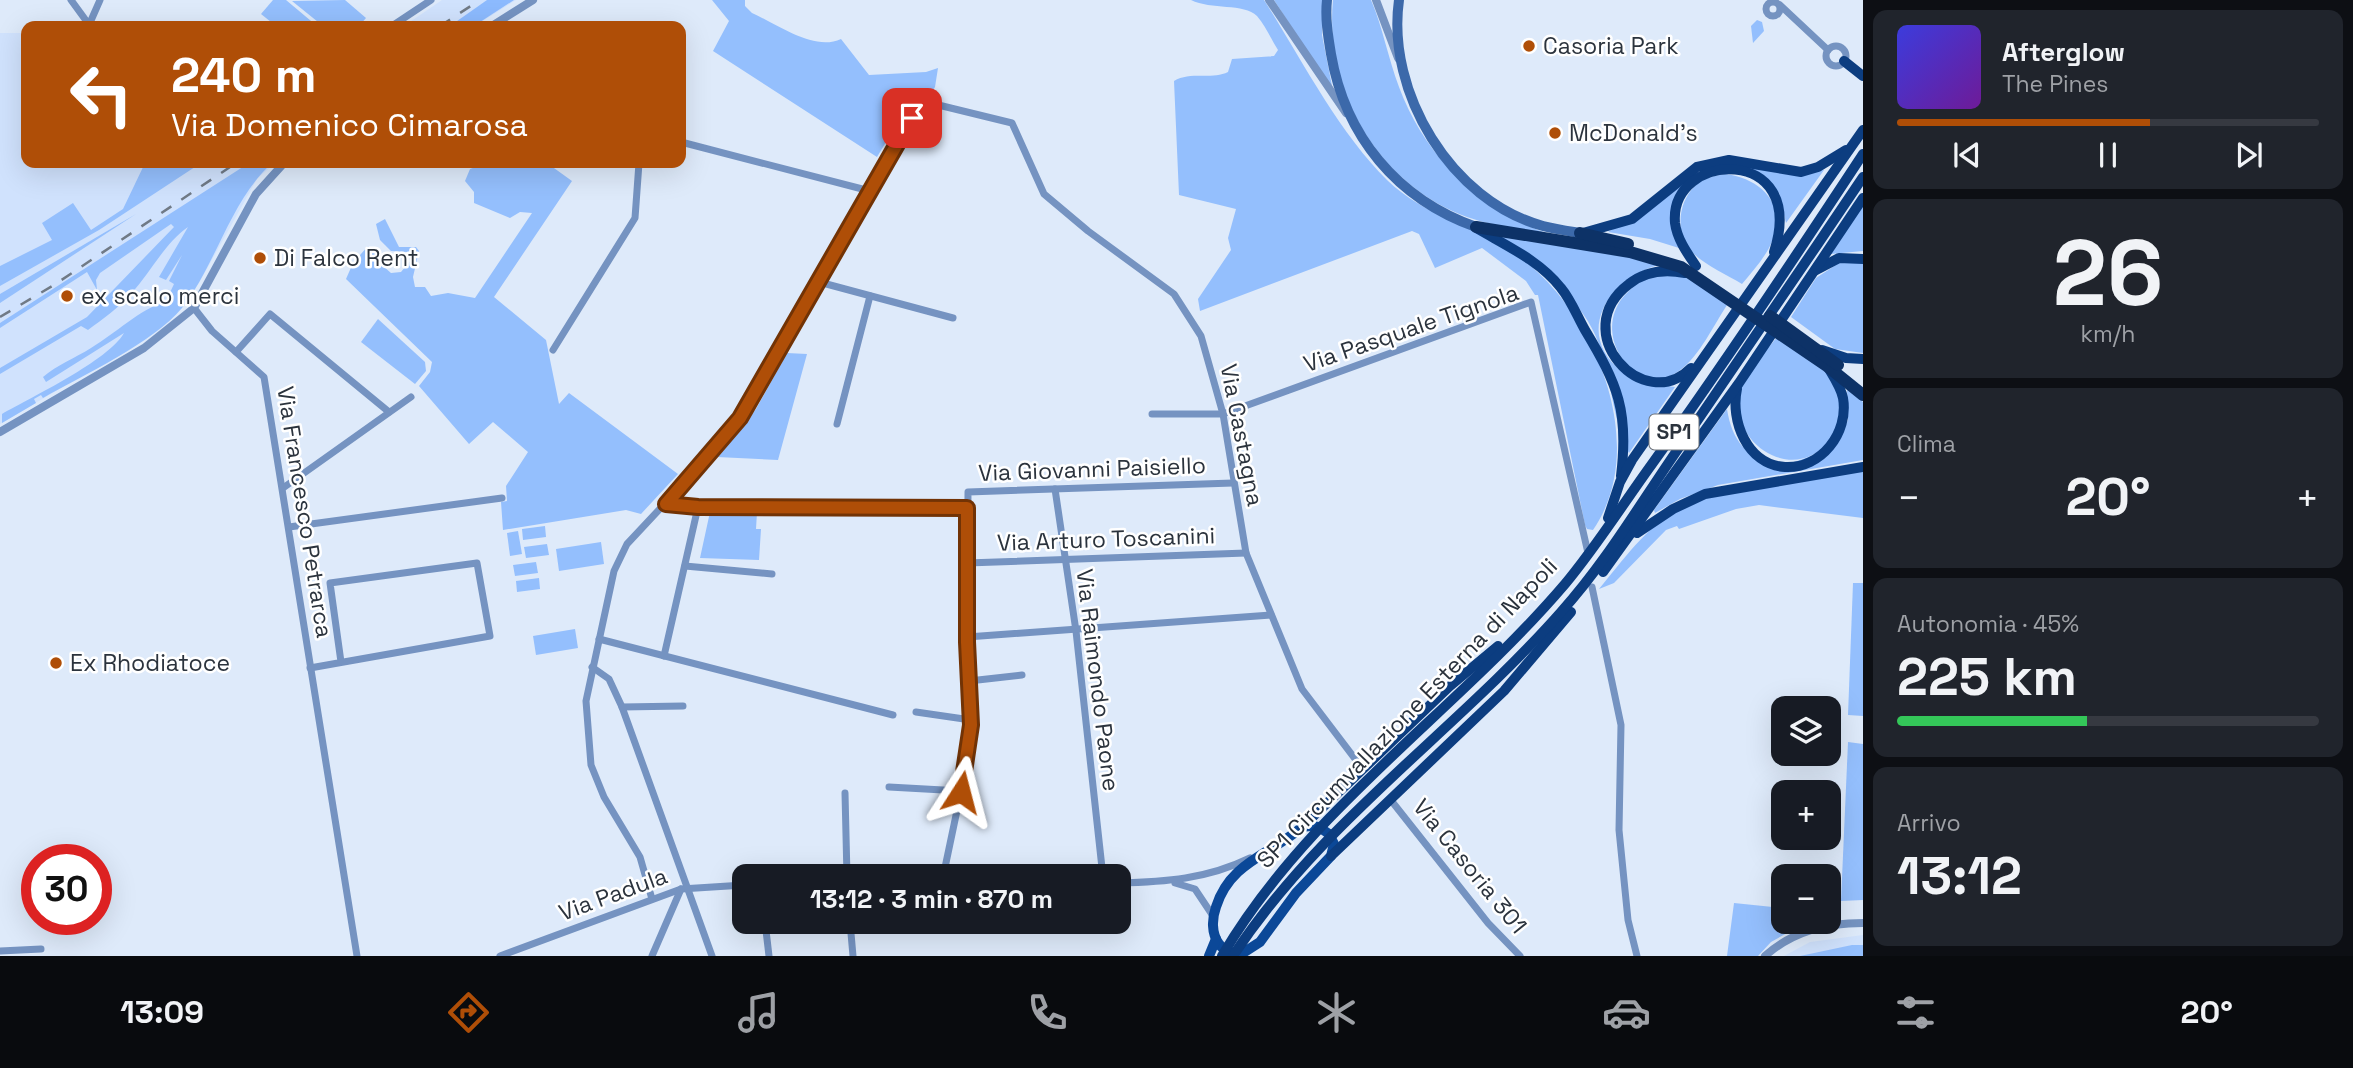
<!DOCTYPE html>
<html lang="it">
<head>
<meta charset="utf-8">
<style>
  :root { --surface:#171b24; --page:#20242c; --text:#f1f3f6; --muted:#9ea1a6; --line:#363941; --accent:#af4e07 }
  body { margin:0; font-family:"Space Grotesk",sans-serif; background:var(--page); color:var(--text); height:100vh; display:flex; flex-direction:column; font-size:26px; white-space:nowrap }
  * { box-sizing:border-box; margin:0 }
  p { font-size:23px; color:var(--muted) }
  .icon { flex:none; width:38px; height:38px; fill:none; stroke:currentColor; stroke-width:2; stroke-linecap:round; stroke-linejoin:round }
  .map { position:relative; flex:1; overflow:hidden }
  .panel { display:flex; flex-direction:column; gap:10px; padding:10px; background:#0d0f14; width:490px }
  .panel>* { flex:none }
  .hud { position:absolute; left:21px; top:21px; width:665px; height:147px; border-radius:14px; box-shadow:0 7px 28px #0002; background:#af4e07; color:#fff; overflow:hidden }
  .fabs { position:absolute; left:1771px; top:696px; display:grid; gap:14px }
  .fabs a { display:grid; place-items:center; width:70px; height:70px; border-radius:14px; background:var(--surface); box-shadow:0 7px 28px #0002; font-size:35px }
  .speed { position:absolute; left:21px; top:844px; display:flex; gap:14px; font-size:35px; font-weight:700; text-align:center }
  .speed>* { display:grid; place-content:center; width:91px; height:91px; border-radius:50%; background:var(--surface); box-shadow:0 7px 28px #0002; line-height:1 }
  .speed .limit { border:10px solid #d22; background:#fff; color:#111 }
  .pin { position:absolute; display:grid; place-items:center; width:60px; height:60px; color:#fff; margin:-30px; border-radius:14px; box-shadow:0 4px 10px #0006 }
  .me { position:absolute; width:77px; margin:-38px; rotate:9deg; stroke-linejoin:round; filter:drop-shadow(0 0 5px #0008) }
  .turn { display:flex; align-items:center; gap:24px; height:147px; padding:0 35px; font-size:32px }
  .turn .icon { width:91px; height:91px; stroke-width:2.5 }
  .turn b { display:block; font-size:49px; line-height:60px }
  .big { font-size:52px; font-weight:700; line-height:1.1 }
  .panel .card { flex:1; display:flex; flex-direction:column; justify-content:center; gap:10px; min-width:0; padding:0 24px; border-radius:14px; background:var(--page) }
  .panel .dial { align-items:center; gap:0 }
  .dial b { font-size:91px; line-height:1 }
  .song { display:flex; align-items:center; gap:21px }
  .cover { width:84px; height:84px; border-radius:10px; background:linear-gradient(135deg,hsl(240 70% 55%),hsl(280 70% 35%)) }
  .played { height:7px; border-radius:4px; background:linear-gradient(90deg,var(--accent) 60%,var(--line) 60%) }
  .keys { display:flex; justify-content:space-around; direction:ltr }
  .heat { display:flex; justify-content:space-between; align-items:center; font-size:38px; direction:ltr }
  .charge { height:10px; border-radius:5px; background:linear-gradient(90deg,#34c759 45%,var(--line) 0) }
  .trip { position:absolute; left:732px; top:864px; width:399px; height:70px; border-radius:14px; background:var(--surface); box-shadow:0 7px 28px #0002; font-weight:700; line-height:70px; text-align:center }
  .tabs { display:flex; height:112px; justify-content:space-around; align-items:center; background:#090b0e; color:var(--muted) }
  .tabs .icon { width:49px; height:49px }
  .tabs .on { color:var(--accent) }
  .tabs b { font-size:32px; color:var(--text) }
  main { display:flex; flex:1; min-height:0 }
  .map>svg:first-child { display:block }
  .built { fill:#d0e2fd }
  .green { fill:#94bffd }
  .forest { fill:#8cbafe }
  .lines { fill:none; stroke-linecap:round; stroke-linejoin:round }
  .minor { stroke:#7593c1; stroke-width:7 }
  .tertiary { stroke:#7593c1; stroke-width:8 }
  .secondary { stroke:#3c69aa; stroke-width:10 }
  .primary { stroke:#0b4898; stroke-width:10 }
  .trunk { stroke:#0c3d80; stroke-width:10 }
  .motorway { stroke:#0d3267; stroke-width:12 }
  .rail { stroke:#707a86; stroke-width:2.5; stroke-dasharray:12 12; stroke-linecap:butt }
  .route-casing { stroke:#723305; stroke-width:18 }
  .route { stroke:#af4e07; stroke-width:12 }
  .poi-dot { fill:#af4e07; stroke:#fff; stroke-width:2.5 }
  .labels { text-anchor:middle; stroke-width:5; stroke-linejoin:round; paint-order:stroke }
  .shield { fill:#fff; stroke:#6b7077; stroke-width:2 }
  .shield-label { font-size:21px; font-weight:bold; fill:#2b333d }
  .poi-label { font-size:23px; fill:#2b333d; stroke:#fff; text-anchor:start }
  .street-label { font-size:23px; fill:#2b333d; stroke:#fff }
</style>
</head>
<body>
<main>
<div class="map">
<svg width="1863" height="956" viewBox="0 0 1863 956">
  <rect width="100%" height="100%" fill="#deeafa"/>
  <!-- built -->
  <g class="built">
    <polygon points="442,0 516,0 475,26 404,26"/>
    <polygon points="0,33 26,33 26,163 275,163 257,179 199,283 171,319 159,330 0,424"/>
    <polygon points="1863,935 1863,956 1784,956 1810,942"/>
  </g>
  <!-- green -->
  <g class="green">
    <polygon points="273,0 286,0 317,26 276,26 261,14"/>
    <polygon points="345,0 366,18 359,26 323,26 292,1"/>
    <path d="M712,0h33v6l7,7c25,11 62,39 89,26l28,36 57,-3 12,-4 -3,19 -6,10 -14,-3 -38,63 -164,-106 16,-30z"/>
    <path d="M1191,0h73c36,57 75,133 123,180 37,36 87,46 128,74 78,53 137,190 78,276l-6,-1 -2,-4 -47,-230h-3l-9,-14 -44,-33 -47,20 -16,-34 -7,-3 -212,80 -2,-12 33,-49 -3,-12 8,-29 -57,-14 -5,-114c16,-10 38,-1 54,-9l4,-13 42,-3 4,-6c-7,-11 -13,-25 -21,-34 -13,-13 -46,-6 -66,-16z"/>
    <polygon points="1274,0 1322,0 1322,35 1333,91"/>
    <path d="M1333,0h38c12,28 17,58 28,87 25,68 79,121 147,146 -26,-4 -54,-7 -79,-16 -88,-32 -143,-126 -134,-217z"/>
    <polygon points="1757,20 1762,22 1764,31 1753,43 1751,26"/>
    <polygon points="145,163 201,163 99,230 0,286 0,266 52,240 42,223 73,203 91,230 123,209"/>
    <path d="M249,163h23c-42,38 -55,100 -90,145 -29,35 -99,67 -139,90l-2,-3 -7,4 2,4 -34,20v-9c30,-17 107,-54 122,-81l-78,49 -3,-5c14,-12 32,-19 48,-29 25,-15 48,-38 75,-47l8,-17 -5,-3 13,-26 -16,25 -7,-3 29,-50c-24,17 -37,45 -57,67 -13,14 -28,25 -43,36l-7,-4 -81,48v-6l87,-51 87,-90 -3,-3 -71,49 -4,7 1,10 -10,-18 -87,56v-5z"/>
    <polygon points="486,163 547,163 572,181 494,297 546,340 559,404 569,393 678,474 641,514 626,510 503,530 501,502 507,501 506,486 528,452 493,422 469,444 419,386 430,372 432,362 346,279 353,263 368,246 382,257 383,266 391,273 401,272 410,261 407,252 391,251 380,240 376,224 385,219 399,247 416,247 419,251 413,277 415,287 425,287 431,296 448,293 475,298 532,213 520,212 510,218 474,203 474,192 465,181 470,169"/>
    <polygon points="1748,167 1791,175 1824,170 1786,223 1779,193"/>
    <path d="M1725,174c40,5 65,35 44,74 -7,13 -18,25 -27,36 -16,-10 -38,-19 -51,-33 -16,-18 -13,-49 4,-65 8,-8 19,-10 30,-12z"/>
    <path d="M1685,183c-16,28 -14,35 -6,65l-29,-9 -42,-7z"/>
    <polygon points="1863,205 1863,251 1831,254"/>
    <polygon points="136,214 0,303 0,294"/>
    <path d="M1499,235l140,22 20,8c-51,13 -87,70 -35,108 16,12 34,11 51,14l-46,66c-13,-21 -19,-75 -28,-103 -16,-52 -63,-82 -102,-115z"/>
    <polygon points="1842,261 1863,261 1863,353 1835,349 1791,317 1816,278"/>
    <path d="M1682,274l47,28c-15,22 -29,54 -50,69 -43,31 -93,-40 -51,-79 5,-5 10,-12 16,-14 12,-3 26,-2 38,-4z"/>
    <polygon points="378,319 425,362 426,371 415,384 361,342"/>
    <path d="M1778,336l50,35 14,33c-3,10 -5,27 -12,36 -36,47 -105,2 -89,-51 5,-18 25,-38 37,-53z"/>
    <polygon points="787,353 807,354 778,460 717,457 756,409"/>
    <path d="M1847,389l16,13v58l-145,25 -38,14 -25,14 -1,-3 73,-101c5,32 19,47 50,59l57,-20 14,-28z"/>
    <path d="M1863,470v48l-104,-13 -23,4 -57,20 -2,-3 -11,4 -52,53 -15,6c25,-30 52,-69 89,-85 45,-19 125,-25 175,-34z"/>
    <polygon points="710,512 757,512 756,529 761,529 759,560 700,558"/>
    <polygon points="545,526 546,537 523,540 522,529"/>
    <polygon points="518,531 522,554 510,556 507,533"/>
    <polygon points="601,542 604,564 559,571 556,549"/>
    <polygon points="547,544 549,555 526,558 524,547"/>
    <polygon points="536,562 538,573 515,576 513,565"/>
    <polygon points="539,578 540,589 517,592 516,581"/>
    <polygon points="1853,583 1863,583 1863,716 1848,715"/>
    <polygon points="575,629 578,648 536,655 533,636"/>
    <polygon points="1848,742 1863,744 1863,900 1841,901"/>
    <polygon points="1734,903 1783,908 1783,922 1807,922 1771,942 1758,956 1727,956"/>
    <polygon points="1852,945 1863,945 1863,956 1800,956"/>
  </g>
  <!-- forest -->
  <polygon class="forest" points="487,0 514,0 474,26 450,26"/>
  <g class="lines">
    <!-- minor -->
    <g class="minor">
      <polyline points="71,0 90,26"/>
      <circle cx="1773" cy="9" r="7"/>
      <polyline points="1780,5 1828,50"/>
      <polyline points="89,25 100,0"/>
      <polyline points="392,26 431,0"/>
      <circle cx="1836" cy="56" r="10"/>
      <polyline points="681,142 870,191"/>
      <polyline points="819,282 953,318"/>
      <polyline points="194,308 212,331 264,377 357,956"/>
      <polyline points="553,350 635,218 639,163"/>
      <polyline points="236,352 270,314 389,412"/>
      <polyline points="1152,414 1223,414 1531,302 1588,553"/>
      <polyline points="837,424 870,296"/>
      <polyline points="283,488 411,397"/>
      <polyline points="1055,489 1076,631 1103,877"/>
      <polyline points="666,504 698,507 967,508"/>
      <polyline points="289,527 502,498"/>
      <polyline points="967,563 1246,553"/>
      <polyline points="685,566 772,574"/>
      <polyline points="1592,587 1621,725 1619,830 1628,920 1637,956"/>
      <polyline points="967,637 1271,615"/>
      <polyline points="599,639 893,715"/>
      <polyline points="664,656 698,507"/>
      <polyline points="592,667 609,679 622,707 712,956"/>
      <polyline points="310,668 490,636 477,563 330,583 341,662"/>
      <polyline points="969,681 1022,675"/>
      <polyline points="622,707 683,706"/>
      <polyline points="916,712 971,720"/>
      <polyline points="889,787 961,791"/>
      <polyline points="845,793 847,877"/>
      <polyline points="1390,799 1488,923 1520,956"/>
      <polyline points="943,877 959,801 971,725 967,642 968,492 1233,483"/>
      <path d="M1118,883c47,-1 89,-4 132,-25"/>
      <polyline points="1175,883 1195,889 1213,916"/>
      <polyline points="652,899 640,857 604,797 591,765 586,701 614,571 627,544 713,452 740,418 922,101 1012,123 1044,194 1088,231 1174,294 1201,336 1223,414 1246,553 1302,689 1362,768"/>
      <polyline points="765,922 769,956"/>
      <polyline points="850,922 853,956"/>
      <polyline points="0,951 41,949"/>
      <polyline points="500,956 681,889 744,885"/>
      <polyline points="652,956 681,889"/>
    </g>
    <!-- tertiary -->
    <g class="tertiary">
      <polyline points="1269,0 1346,113"/>
      <polyline points="1376,0 1398,58"/>
      <polyline points="492,26 533,0"/>
      <polyline points="0,432 144,348 194,308 256,194 284,163"/>
      <path d="M1765,956c28,-25 61,-33 98,-33"/>
    </g>
    <!-- secondary -->
    <g class="secondary">
      <path d="M1327,0c-2,18 1,36 4,54 14,82 66,145 145,173"/>
      <path d="M1399,0c-13,92 52,201 144,226 12,3 25,5 37,7"/>
    </g>
    <!-- primary -->
    <g class="primary">
      <path d="M1310,826l9,1 10,7 5,10 -3,12 -35,37 -36,49 -17,11c-9,2 -19,-2 -24,-9 -8,-11 -7,-26 -3,-37 14,-45 54,-52 86,-80z"/>
      <polyline points="1209,956 1216,939"/>
    </g>
    <!-- trunk -->
    <g class="trunk">
      <polyline points="1844,61 1863,76"/>
      <path d="M1478,229c29,17 62,32 83,59 10,12 16,28 24,42 33,55 44,81 36,146"/>
      <polyline points="1583,233 1632,219 1697,167 1729,160 1801,172 1818,167 1846,150"/>
      <path d="M1696,266c-9,-13 -19,-27 -21,-43 -6,-73 134,-79 99,29"/>
      <polyline points="1816,270 1839,258 1863,259"/>
      <path d="M1685,273c-21,-4 -40,-2 -56,11 -63,48 15,132 62,84"/>
      <polyline points="1822,350 1846,358 1863,359"/>
      <path d="M1737,389c-7,31 10,76 48,78 36,2 64,-34 58,-69 -2,-10 -8,-19 -14,-29"/>
      <polyline points="1608,518 1620,482 1632,460 1863,130"/>
      <polyline points="1637,533 1673,509 1705,494 1863,467"/>
      <polyline points="1603,572 1739,383 1863,198"/>
      <polyline points="1302,827 1450,686 1498,646"/>
      <polyline points="1331,856 1504,691 1571,612"/>
      <path d="M1222,956c86,-147 234,-244 343,-372 31,-37 58,-80 87,-120 73,-101 142,-205 211,-310"/>
      <path d="M1233,956c88,-134 223,-225 328,-344 45,-50 79,-108 117,-163 62,-91 124,-181 185,-272"/>
    </g>
    <!-- motorway -->
    <g class="motorway">
      <polyline points="1476,227 1630,252 1681,267 1827,366 1863,395"/>
      <polyline points="1580,233 1628,244"/>
      <polyline points="1770,316 1838,365"/>
    </g>
    <!-- rail -->
    <g class="rail">
      <polyline points="440,26 480,0"/>
      <polyline points="0,317 54,285 236,163"/>
    </g>
  </g>
  <g class="lines">
    <!-- route casing -->
    <g class="route-casing">
      <polyline id="route" points="912,118 740,418 666,504 698,507 967,508 967,642 971,725 961,792"/>
    </g>
    <!-- route -->
    <use href="#route" class="route"/>
  </g>
  <!-- markers -->
  <g class="poi-dot">
    <circle cx="1529" cy="46" r="7"/>
    <circle cx="1555" cy="133" r="7"/>
    <circle cx="260" cy="258" r="7"/>
    <circle cx="67" cy="296" r="7"/>
    <circle cx="56" cy="663" r="7"/>
  </g>
  <g class="labels">
    <!-- shield labels -->
    <rect class="shield" x="1649.5" y="414.5" width="49" height="35" rx="5"/>
    <g class="shield-label">
      <text x="1674" y="439">SP1</text>
    </g>
    <!-- poi labels -->
    <g class="poi-label">
      <text x="1543" y="54">Casoria Park</text>
      <text x="1569" y="141">McDonald's</text>
      <text x="274" y="266">Di Falco Rent</text>
      <text x="81" y="304">ex scalo merci</text>
      <text x="70" y="671">Ex Rhodiatoce</text>
    </g>
    <!-- street labels -->
    <g class="street-label">
      <text transform="translate(1411 328) rotate(-19)" y="8">Via Pasquale Tignola</text>
      <text transform="translate(1242 435) rotate(79)" y="8">Via Castagna</text>
      <text transform="translate(1092 469) rotate(-2)" y="8">Via Giovanni Paisiello</text>
      <text transform="translate(305 512) rotate(81)" y="8">Via Francesco Petrarca</text>
      <text transform="translate(1106 539) rotate(-2)" y="8">Via Arturo Toscanini</text>
      <text transform="translate(1098 680) rotate(83)" y="8">Via Raimondo Paone</text>
      <text transform="translate(1407 713) rotate(-46)" y="8">SP1 Circumvallazione Esterna di Napoli</text>
      <text transform="translate(1470 866) rotate(51)" y="8">Via Casoria 301</text>
      <text transform="translate(613 894) rotate(-20)" y="8">Via Padula</text>
    </g>
  </g>
</svg>
<div class="fabs">
<a><svg class="icon" aria-label="layers" viewBox="0 0 24 24"><path d="M12 4l9 5-9 5-9-5zM3 14l9 5 9-5"/></svg></a>
<a>+</a>
<a>−</a>
</div>
<div class="speed"><div class="limit">30</div></div>
<div class="pin" style="left:912px;top:118px;background:#d93025"><svg class="icon" aria-label="arrive" viewBox="0 0 24 24"><path d="M6 21V4h12l-3 4 3 4H6"/></svg></div>
<svg class="me" style="left:961px;top:792px" viewBox="-20 -20 40 40"><path d="M0-17L14 15 0 8-14 15z" fill="#af4e07" stroke="#fff" stroke-width="4"/></svg>
<div class="trip">13:12 · 3 min · 870 m</div>
<div class="hud">
<div class="turn"><svg class="icon" aria-label="left" viewBox="0 0 24 24"><path d="M17 20v-9H6M10 6l-5 5 5 5"/></svg><div><b>240 m</b>Via Domenico Cimarosa</div></div>
</div>
</div>
<section class="panel">
<div class="card">
<div class="song"><i class="cover"></i><div><b>Afterglow</b><p>The Pines</p></div></div>
<div class="played"></div>
<div class="keys"><svg class="icon" aria-label="previous" viewBox="0 0 24 24"><path d="M18 5L8 12l10 7zM5 5v14"/></svg><svg class="icon" aria-label="pause" viewBox="0 0 24 24"><path d="M8 5v14M16 5v14"/></svg><svg class="icon" aria-label="next" viewBox="0 0 24 24"><path d="M6 5l10 7-10 7zM19 5v14"/></svg></div>
</div>
<div class="card dial"><b>26</b><p>km/h</p></div>
<div class="card"><p>Clima</p>
<div class="heat"><a>−</a><b class="big">20°</b><a>+</a></div>
</div>
<div class="card"><p>Autonomia · 45%</p><b class="big">225 km</b><div class="charge"></div></div>
<div class="card"><p>Arrivo</p><b class="big">13:12</b></div>
</section>
</main>
<nav class="tabs">
<b>13:09</b>
<svg class="icon on" aria-label="directions" viewBox="0 0 24 24"><path d="M12 3l9 9-9 9-9-9zM9 14v-3h6M13 9l2 2-2 2"/></svg>
<svg class="icon" aria-label="music" viewBox="0 0 24 24"><path d="M9 18V5l10-2v13"/><circle cx="6" cy="18" r="3"/><circle cx="16" cy="16" r="3"/></svg>
<svg class="icon" aria-label="phone" viewBox="0 0 24 24"><path d="M5 4h4l2 5-3 2q2 4 5 5l2-3 5 2v4C11 20 4 13 5 4z"/></svg>
<svg class="icon" aria-label="climate" viewBox="0 0 24 24"><path d="M12 3v18M4 7l16 10M4 17L20 7"/></svg>
<svg class="icon" aria-label="car" viewBox="0 0 24 24"><path d="M5 17H2v-5l4-1 3-4h7l3 4 3 1v5h-3M9 17h6M6 11h13"/><circle cx="7" cy="17" r="2"/><circle cx="17" cy="17" r="2"/></svg>
<svg class="icon" aria-label="filters" viewBox="0 0 24 24"><path d="M4 7h16M4 17h16"/><circle cx="9" cy="7" r="2"/><circle cx="15" cy="17" r="2"/></svg>
<b>20°</b>
</nav>
</body>
</html>
